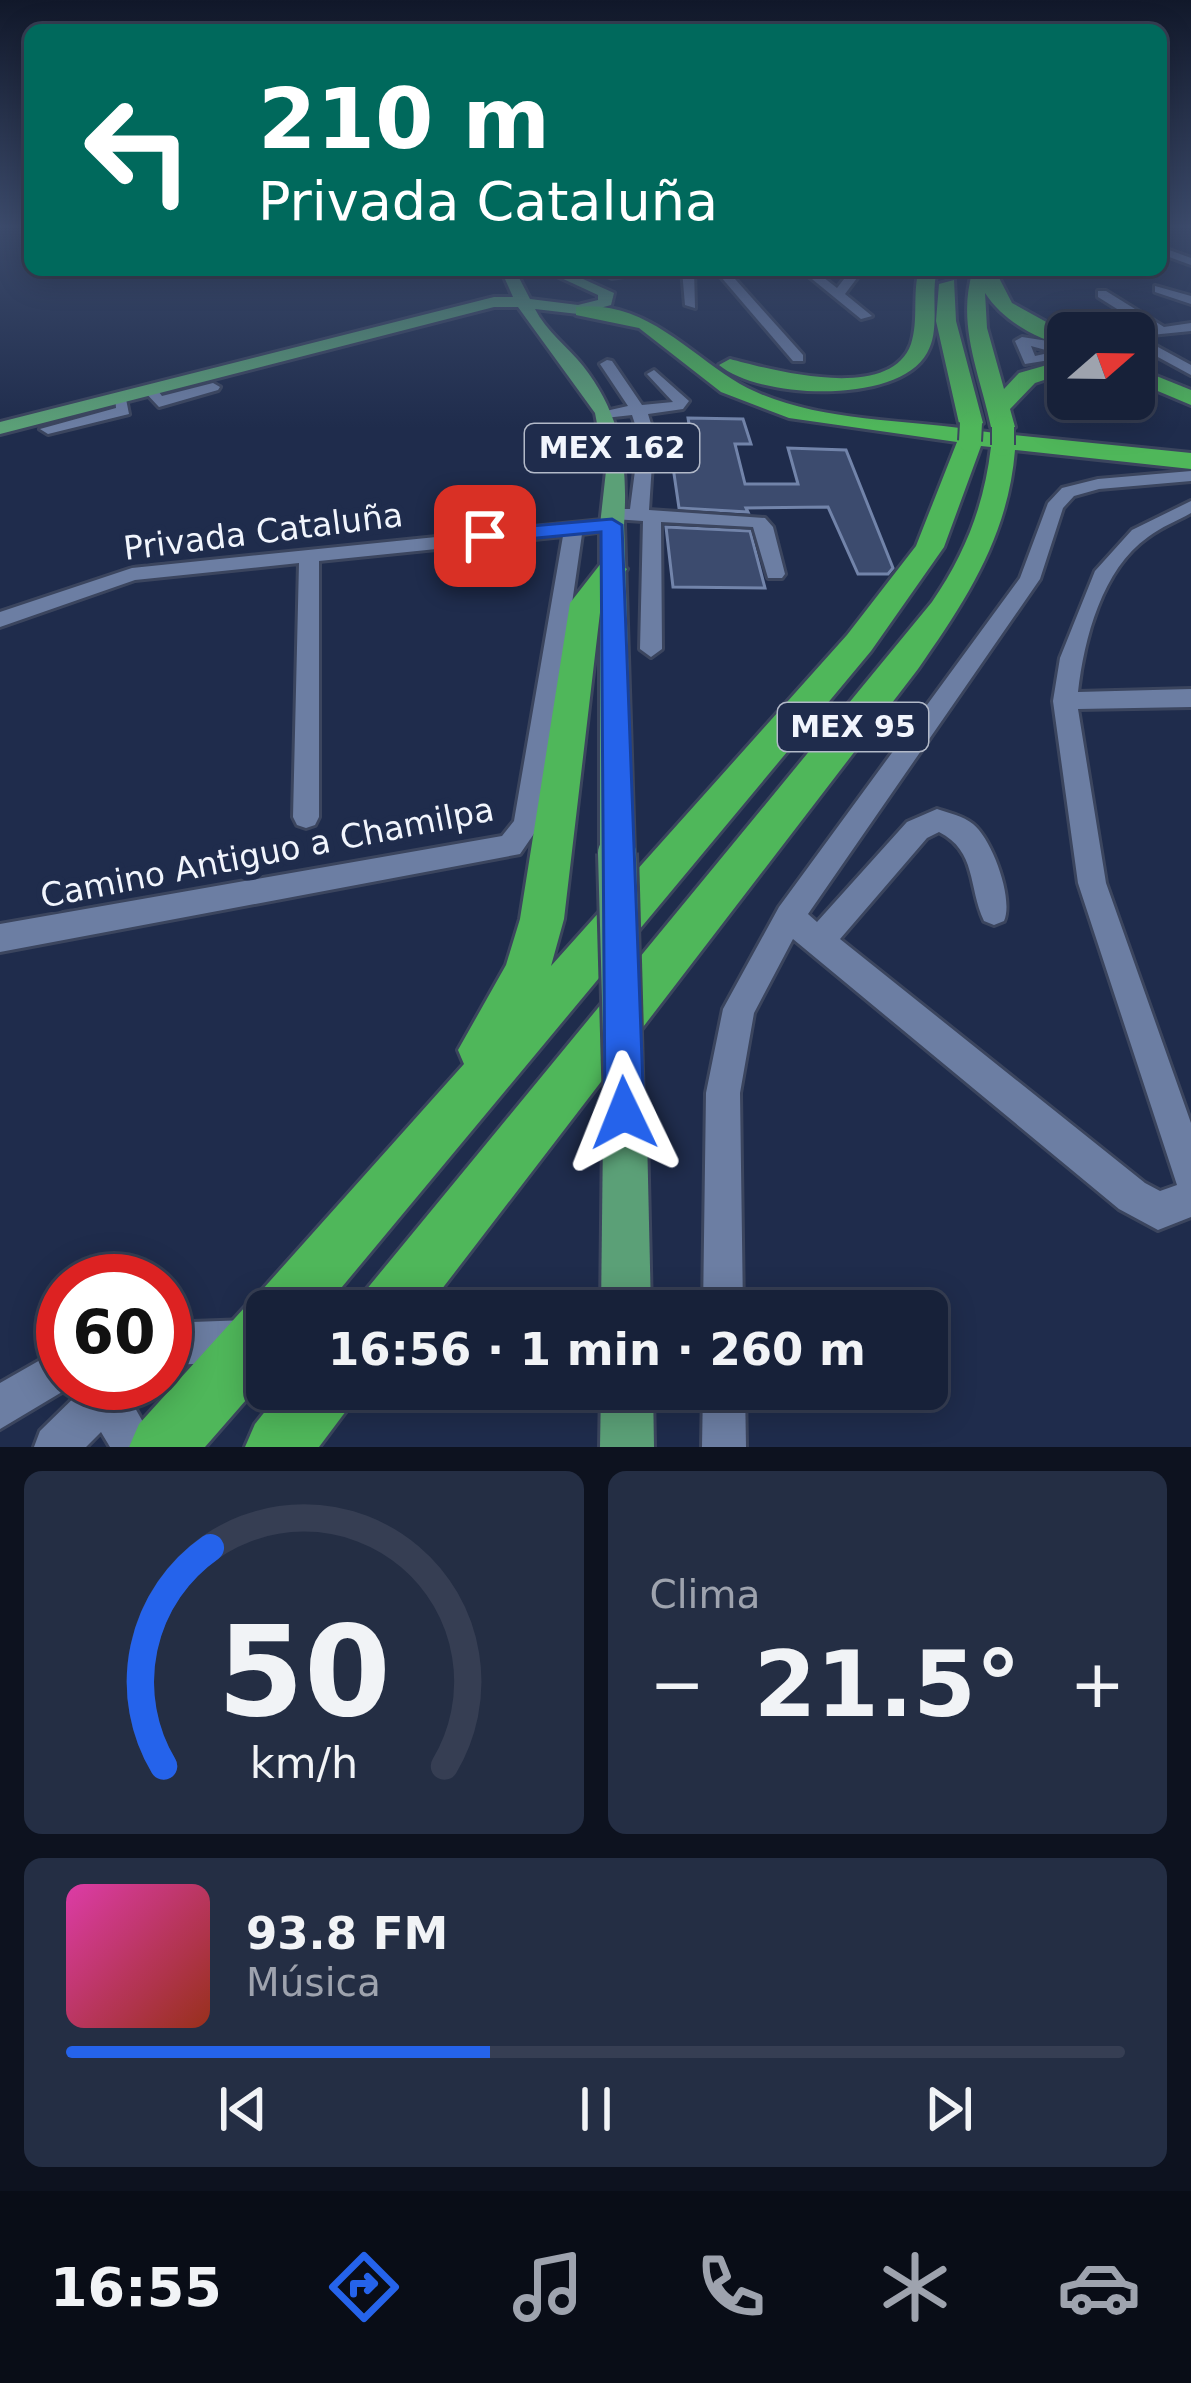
<!DOCTYPE html>
<html lang="es">
<head>
<meta charset="utf-8">
<style>
  :root { --surface:#172139; --page:#242e44; --text:#f1f3f6; --muted:#9ea3ae; --line:#363e53; --accent:#2563eb }
  body { margin:0; font-family:"DejaVu Sans",sans-serif; background:var(--page); color:var(--text); height:100vh; display:flex; flex-direction:column; font-size:45px; white-space:nowrap }
  * { box-sizing:border-box; margin:0 }
  p { font-size:39px; color:var(--muted) }
  .icon { flex:none; width:66px; height:66px; fill:none; stroke:currentColor; stroke-width:2; stroke-linecap:round; stroke-linejoin:round }
  .map { position:relative; height:1447px; overflow:hidden }
  .drawer { display:flex; flex-direction:column; gap:24px; padding:24px; background:#0d121f; flex:1 }
  .drawer>* { flex:none }
  .hud { position:absolute; left:24px; top:24px; width:1143px; height:252px; border-radius:18px; box-shadow:0 6px 30px #0003,0 0 0 3px var(--line); background:#00695c; color:#fff; overflow:hidden }
  .needle { width:78px; rotate:70deg }
  .fabs { position:absolute; left:1047px; top:312px; display:grid; gap:24px }
  .fabs a { display:grid; place-items:center; width:108px; height:108px; border-radius:18px; background:var(--surface); box-shadow:0 6px 30px #0003,0 0 0 3px var(--line); font-size:60px }
  .speed { position:absolute; left:36px; top:1254px; display:flex; gap:24px; font-size:60px; font-weight:700; text-align:center }
  .speed>* { display:grid; place-content:center; width:156px; height:156px; border-radius:50%; background:var(--surface); box-shadow:0 6px 30px #0003,0 0 0 3px var(--line); line-height:1 }
  .speed .limit { border:18px solid #d22; background:#fff; color:#111 }
  .pin { position:absolute; display:grid; place-items:center; width:102px; height:102px; color:#fff; margin:-51px; border-radius:24px; box-shadow:0 6px 18px #0006 }
  .me { position:absolute; width:132px; margin:-66px; rotate:358deg; stroke-linejoin:round; filter:drop-shadow(0 0 9px #0008) }
  .turn { display:flex; align-items:center; gap:42px; height:252px; padding:0 36px; font-size:54px }
  .turn .icon { width:156px; height:156px; stroke-width:2.5 }
  .turn b { display:block; font-size:84px; line-height:102px }
  .big { font-size:90px; font-weight:700; line-height:1.1 }
  .drawer .widget { flex:1; display:flex; flex-direction:column; justify-content:center; gap:18px; min-width:0; padding:0 42px; border-radius:18px; background:var(--page) }
  .drawer .dial { align-items:center; gap:0 }
  .dial svg { height:312px; overflow:visible; fill:none; stroke:var(--line); stroke-width:7; stroke-linecap:round; text-anchor:middle }
  .dial text { fill:var(--text); stroke:none }
  .song { display:flex; align-items:center; gap:36px }
  .cover { width:144px; height:144px; border-radius:18px; background:linear-gradient(135deg,hsl(320 70% 55%),hsl(10 70% 35%)) }
  .played { height:12px; border-radius:6px; background:linear-gradient(90deg,var(--accent) 40%,var(--line) 40%) }
  .keys { display:flex; justify-content:space-around; direction:ltr }
  .heat { display:flex; justify-content:space-between; align-items:center; font-size:66px; direction:ltr }
  .drawer .tiles { flex:1; display:grid; gap:24px; grid-template-columns:1fr 1fr }
  .widget:last-child { grid-column:span 2 }
  .trip { position:absolute; left:246px; top:1290px; width:702px; height:120px; border-radius:18px; background:var(--surface); box-shadow:0 6px 30px #0003,0 0 0 3px var(--line); font-weight:700; line-height:120px; text-align:center }
  .dock { display:flex; height:192px; justify-content:space-around; align-items:center; background:#090d17; color:var(--muted) }
  .dock .icon { width:84px; height:84px }
  .dock .on { color:var(--accent) }
  .dock b { font-size:54px; color:var(--text) }
  .map>svg:first-child { display:block }
  .building { fill:#3c4b6e; stroke:#7284aa; stroke-width:3 }
  .lines { fill:none; stroke-linecap:round; stroke-linejoin:round }
  .minor-casing { stroke:#3b455e; stroke-width:6 }
  .major-casing { stroke:#3b455e; stroke-width:6 }
  .highway-casing { stroke:#3b455e; stroke-width:6 }
  .minor { fill:#6c7ea3; fill-rule:evenodd }
  .major { fill:#5ba077; fill-rule:evenodd }
  .highway { fill:#4fb75a; fill-rule:evenodd }
  .major-bridge-far1-casing { stroke:#3b455e; stroke-width:44; stroke-linecap:butt }
  .major-bridge-casing { stroke:#3b455e; stroke-width:54; stroke-linecap:butt }
  .highway-bridge-casing { stroke:#3b455e; stroke-width:26; stroke-linecap:butt }
  .major-bridge-far1 { stroke:#5ba077; stroke-width:38 }
  .major-bridge { stroke:#5ba077; stroke-width:48 }
  .highway-bridge { stroke:#4fb75a; stroke-width:22 }
  .route { fill:#2563eb; stroke:#184099; stroke-width:3 }
  .labels { text-anchor:middle; stroke-width:12; stroke-linejoin:round; paint-order:stroke }
  .shield { fill:#1f2c4c; stroke:#b2b9c8; stroke-width:3 }
  .shield-label { font-size:30px; font-weight:bold; fill:#f1f5fd }
  .street-label { font-size:33px; fill:#f1f5fd; stroke:#1f2c4c }
</style>
</head>
<body>
<div class="map">
<svg width="1191" height="1447" viewBox="0 0 1191 1447">
  <rect width="100%" height="100%" fill="#1f2c4c"/>
  <!-- building -->
  <g class="building">
    <polygon points="688,418 743,419 751,444 735,444 745,484 798,484 788,448 846,450 893,568 888,574 858,574 828,507 746,508 748,512 679,508 672,460 695,460"/>
    <polygon points="666,527 750,531 765,588 673,587"/>
  </g>
  <g class="lines">
    <!-- minor casing -->
    <g class="minor-casing">
      <g id="minor">
        <polygon points="1161,247 1191,258 1191,265 1161,254"/>
        <polygon points="609,270 661,270 612,278 606,275"/>
        <polygon points="682,270 694,270 695,308 685,305"/>
        <polygon points="715,270 727,270 803,355 803,361 793,361"/>
        <polygon points="801,270 814,270 837,288 851,270 863,270 845,294 872,316 861,319"/>
        <polygon points="1155,286 1191,296 1191,304 1155,292"/>
        <polygon points="1098,291 1106,291 1164,327 1191,323 1191,331 1141,336 1141,330 1149,329 1098,297"/>
        <polygon points="1134,334 1191,365 1191,375 1134,344"/>
        <path d="M1022,337l26,4 20,-4v6l-7,2 7,3v9l-43,7 -10,-23zM1031,346l22,6 -18,4z"/>
        <polygon points="607,360 612,361 642,405 673,402 647,374 654,370 689,401 683,409 648,414 655,437 646,447 612,452 604,447 639,436 632,415 605,418 597,413 628,406 600,364"/>
        <polygon points="213,383 220,387 218,390 159,407 143,390 155,387 162,396"/>
        <polygon points="115,394 125,394 129,414 48,434 40,429 116,408"/>
        <polygon points="644,458 652,463 649,510 765,518 773,527 785,574 782,578 768,578 753,527 661,522 662,649 651,657 640,649 643,521 614,519 605,514 614,509 630,509 636,463"/>
        <path d="M1191,471v10l-92,8 -25,7 -11,12 -23,71 -232,335 9,8 90,-100 30,-13c12,4 26,7 36,15 19,15 41,75 31,97l-10,4 -10,-4c-16,-34 -7,-70 -45,-89l-12,6 -87,101 305,244 15,8 17,-6 -99,-302 -25,-182 7,-43 35,-87 37,-41 59,-29v12c-14,8 -30,14 -43,24 -46,32 -64,102 -70,155l113,-3v18l-113,2 28,174 85,240v94l-33,13 -39,-21 -326,-270 -39,74 -14,80 3,218h-40l3,-218 17,-84 56,-102 241,-329 28,-75 14,-15 36,-9z"/>
        <polygon points="612,519 621,525 619,529 582,534 540,825 520,854 0,952 0,924 502,836 514,821 563,536 319,561 319,817 315,825 306,828 297,825 293,817 299,563 135,580 0,627 0,612 132,568"/>
        <polygon points="247,1320 262,1326 267,1340 262,1356 247,1362 165,1365 165,1323"/>
        <polygon points="63,1347 63,1383 77,1383 0,1429 0,1383"/>
        <polygon points="89,1383 121,1383 157,1447 110,1447 101,1432 86,1447 34,1447 40,1431"/>
        <polygon points="703,1389 745,1389 746,1447 702,1447"/>
      </g>
    </g>
    <!-- major casing -->
    <g class="major-casing">
      <g id="major">
        <path d="M501,270h14l15,29 48,6 20,-5v-5l-54,-25h19l51,23 -3,12 -33,9 -43,-5c11,22 33,38 48,57 39,50 45,98 41,159l10,328 -5,11 -12,4 -12,-4 -5,-11v-328l6,-54 -11,-58 -77,-106h-24l-494,127v-12l494,-125h19z"/>
        <polygon points="625,1113 641,1119 647,1135 651,1311 601,1311 603,1135 609,1119"/>
        <polygon points="601,1389 653,1389 654,1447 600,1447"/>
      </g>
    </g>
    <!-- highway casing -->
    <g class="highway-casing">
      <g id="highway">
        <path d="M919,270h18c-7,26 4,59 -10,83 -28,52 -168,46 -208,12l11,-6c42,11 160,44 181,-15 8,-24 1,-50 8,-74z"/>
        <path d="M973,270h22l17,33 56,31v13c-32,-9 -64,-25 -83,-54l2,35 17,61 15,-16 49,-14v13l-33,11 -25,26 5,18 -12,7 188,19v16l-176,-19c-7,87 -49,150 -97,219l-493,642h-68l9,-21 566,-688c33,-48 52,-96 59,-155l-10,-1 -37,101 -73,104 -549,660h-55v65l-62,71h-76l10,-23 106,-117 11,-4 6,-13 202,-226 -6,-14 48,-85 14,-46 50,-316 32,-41 10,-2 15,9 -26,35 -37,315 -13,47 296,-331 69,-89 41,-104 -168,-24 -68,-26 -82,-64 -63,-13v-8c64,-8 108,41 156,72 65,42 162,40 236,50l-9,-6 -23,-102 3,-37 15,-4 2,41 27,102 -11,7 31,4 -12,-7c-11,-53 -35,-103 -18,-157z"/>
        <polygon points="1134,367 1191,390 1191,405 1134,381"/>
        <polygon points="283,1389 356,1389 346,1411 319,1447 245,1447 255,1424"/>
      </g>
    </g>
    <!-- minor -->
    <use href="#minor" class="minor"/>
    <!-- major -->
    <use href="#major" class="major"/>
    <!-- highway -->
    <use href="#highway" class="highway"/>
    <!-- major-bridge-far1 casing -->
    <g class="major-bridge-far1-casing">
      <polyline id="major-bridge-far1" points="617,853 624,1106"/>
    </g>
    <!-- major-bridge casing -->
    <g class="major-bridge-casing">
      <polyline id="major-bridge" points="624,1103 625,1135"/>
    </g>
    <!-- highway-bridge casing -->
    <g class="highway-bridge-casing">
      <g id="highway-bridge">
        <polyline points="1003,427 1003,445"/>
        <polyline points="970,441 971,423"/>
      </g>
    </g>
    <!-- major-bridge-far1 -->
    <use href="#major-bridge-far1" class="major-bridge-far1"/>
    <!-- major-bridge -->
    <use href="#major-bridge" class="major-bridge"/>
    <!-- highway-bridge -->
    <use href="#highway-bridge" class="highway-bridge"/>
  </g>
  <!-- sky -->
  <linearGradient id="sky" x2="0" y2="1"><stop stop-color="#11182a"/><stop offset="0.53" stop-color="#3c4b6c"/><stop offset="1" stop-color="#3c4b6c" stop-opacity="0"/></linearGradient>
  <rect width="1191" height="428" fill="url(#sky)"/>
  <!-- route -->
  <polygon class="route" points="612,519 622,525 644,1113 638,1127 624,1132 610,1127 605,1113 601,532 485,543 475,536 485,530"/>
  <g class="labels">
    <!-- shield labels -->
    <g class="shield">
      <rect x="525" y="424" width="174" height="48" rx="9"/>
      <rect x="778" y="703" width="150" height="48" rx="9"/>
    </g>
    <g class="shield-label">
      <text x="612" y="458">MEX 162</text>
      <text x="853" y="737">MEX 95</text>
    </g>
    <!-- street labels -->
    <g class="street-label">
      <text transform="translate(263 531) rotate(-7)" y="12">Privada Cataluña</text>
      <text transform="translate(267 852) rotate(-11)" y="12">Camino Antiguo a Chamilpa</text>
    </g>
  </g>
</svg>
<div class="fabs">
<a><svg class="needle" viewBox="-14 -14 28 28"><path d="M0-13l5 13h-10z" fill="#e53935"/><path d="M0 13l5-13h-10z" fill="#9ea3ae"/></svg></a>
</div>
<div class="speed"><div class="limit">60</div></div>
<div class="pin" style="left:485px;top:536px;background:#d93025"><svg class="icon" aria-label="arrive" viewBox="0 0 24 24"><path d="M6 21V4h12l-3 4 3 4H6"/></svg></div>
<svg class="me" style="left:624px;top:1113px" viewBox="-20 -20 40 40"><path d="M0-17L14 15 0 8-14 15z" fill="#2563eb" stroke="#fff" stroke-width="4"/></svg>
<div class="trip">16:56 · 1 min · 260 m</div>
<div class="hud">
<div class="turn"><svg class="icon" aria-label="left" viewBox="0 0 24 24"><path d="M17 20v-9H6M10 6l-5 5 5 5"/></svg><div><b>210 m</b>Privada Cataluña</div></div>
</div>
</div>
<section class="drawer">
<div class="tiles">
<div class="widget dial"><svg viewBox="0 0 100 80">
<path d="M14 69A42 42 0 1 1 86 69"/>
<path d="M14 69A42 42 0 0 1 26 13" stroke="#2563eb"/>
<text x="50" y="56" font-size="32" font-weight="700">50</text>
<text x="50" y="72" font-size="11">km/h</text>
</svg></div>
<div class="widget"><p>Clima</p>
<div class="heat"><a>−</a><b class="big">21.5°</b><a>+</a></div>
</div>
<div class="widget">
<div class="song"><i class="cover"></i><div><b>93.8 FM</b><p>Música</p></div></div>
<div class="played"></div>
<div class="keys"><svg class="icon" aria-label="previous" viewBox="0 0 24 24"><path d="M18 5L8 12l10 7zM5 5v14"/></svg><svg class="icon" aria-label="pause" viewBox="0 0 24 24"><path d="M8 5v14M16 5v14"/></svg><svg class="icon" aria-label="next" viewBox="0 0 24 24"><path d="M6 5l10 7-10 7zM19 5v14"/></svg></div>
</div>
</div>
</section>
<nav class="dock">
<b>16:55</b>
<svg class="icon on" aria-label="directions" viewBox="0 0 24 24"><path d="M12 3l9 9-9 9-9-9zM9 14v-3h6M13 9l2 2-2 2"/></svg>
<svg class="icon" aria-label="music" viewBox="0 0 24 24"><path d="M9 18V5l10-2v13"/><circle cx="6" cy="18" r="3"/><circle cx="16" cy="16" r="3"/></svg>
<svg class="icon" aria-label="phone" viewBox="0 0 24 24"><path d="M5 4h4l2 5-3 2q2 4 5 5l2-3 5 2v4C11 20 4 13 5 4z"/></svg>
<svg class="icon" aria-label="climate" viewBox="0 0 24 24"><path d="M12 3v18M4 7l16 10M4 17L20 7"/></svg>
<svg class="icon" aria-label="car" viewBox="0 0 24 24"><path d="M5 17H2v-5l4-1 3-4h7l3 4 3 1v5h-3M9 17h6M6 11h13"/><circle cx="7" cy="17" r="2"/><circle cx="17" cy="17" r="2"/></svg>
</nav>
</body>
</html>
